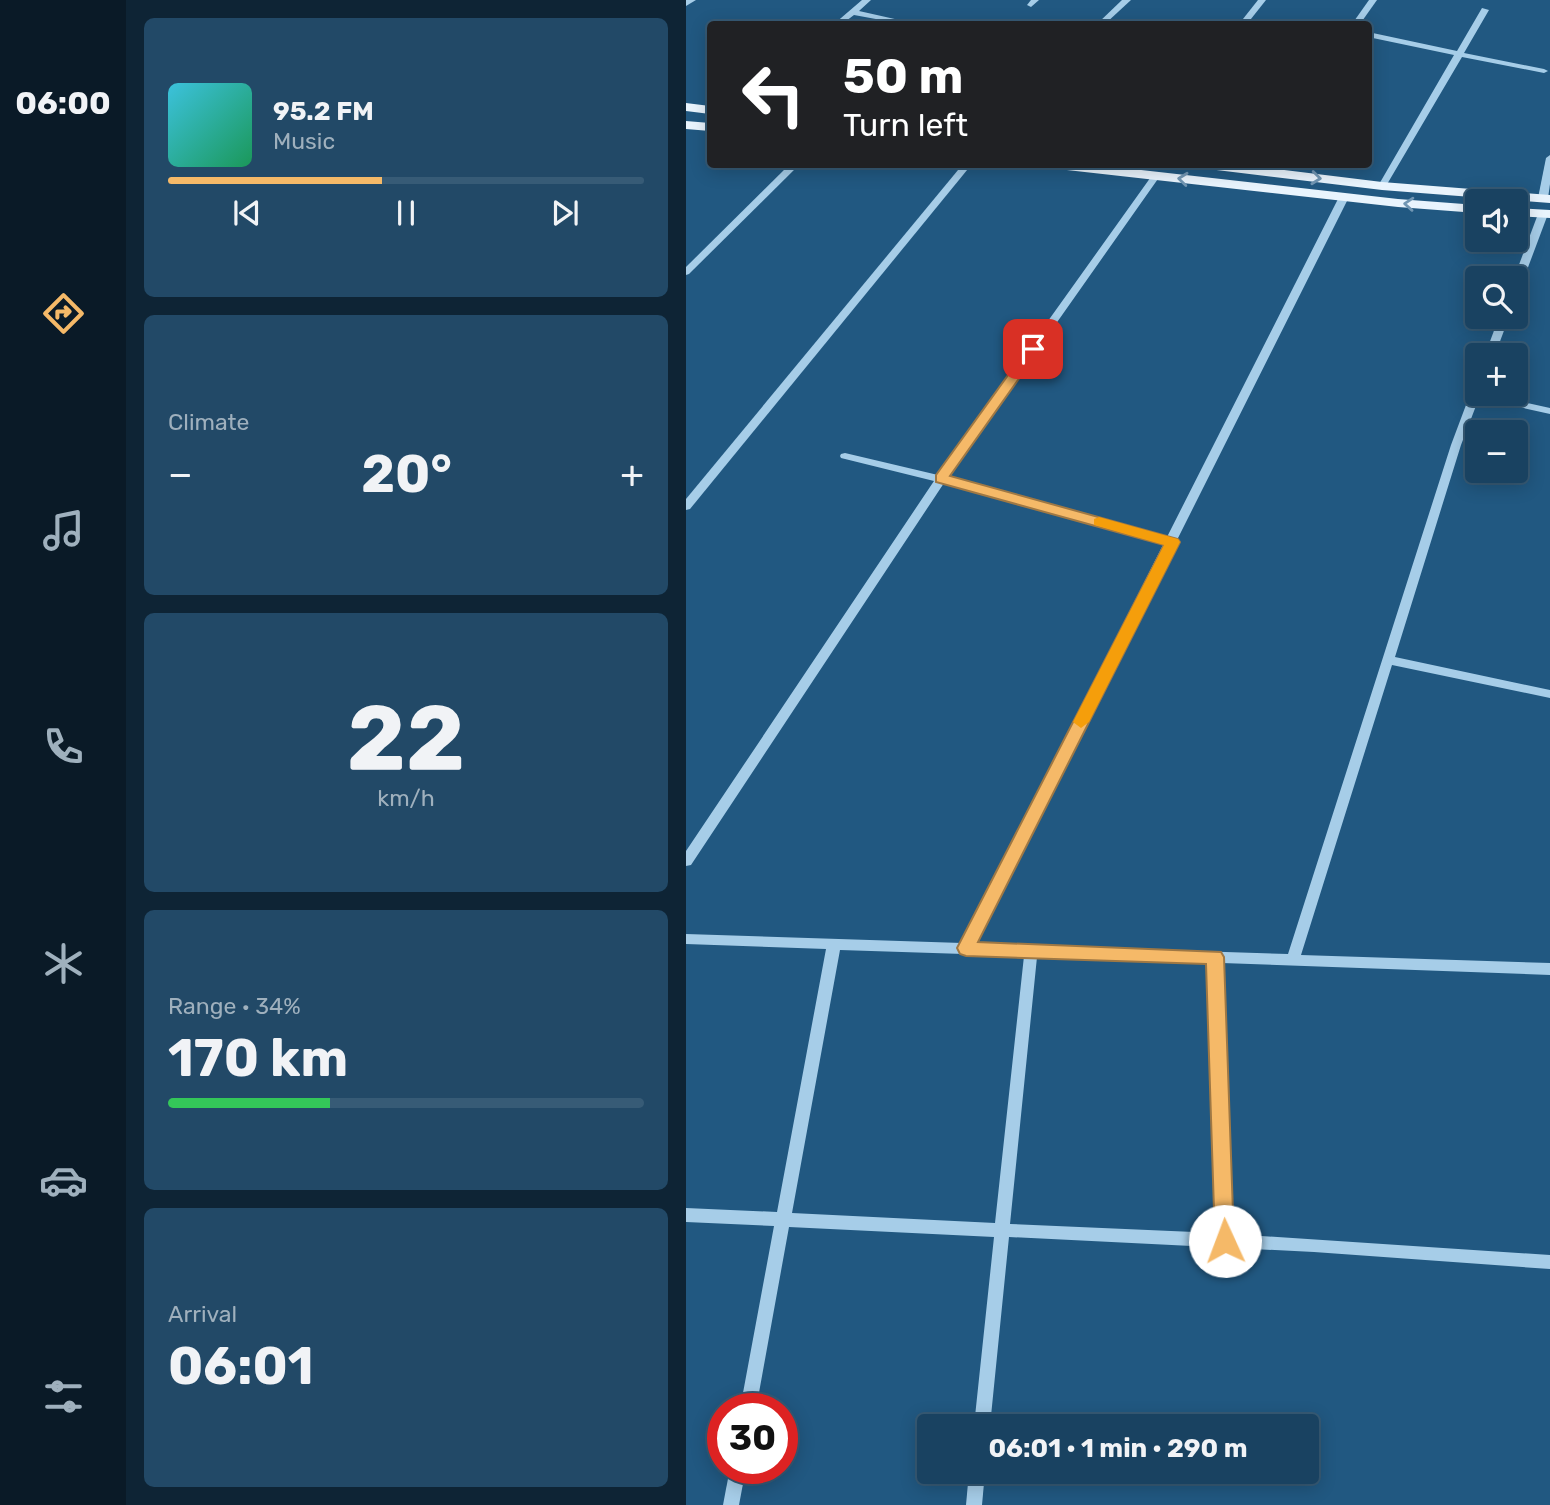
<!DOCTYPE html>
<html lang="en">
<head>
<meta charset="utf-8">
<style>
  :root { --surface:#194261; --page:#224967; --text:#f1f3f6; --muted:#9fb0bd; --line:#375b76; --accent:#f5b968 }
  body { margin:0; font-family:Rubik,sans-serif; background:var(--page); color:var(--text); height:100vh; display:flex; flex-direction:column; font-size:26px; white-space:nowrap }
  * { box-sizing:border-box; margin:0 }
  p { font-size:23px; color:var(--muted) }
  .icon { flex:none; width:38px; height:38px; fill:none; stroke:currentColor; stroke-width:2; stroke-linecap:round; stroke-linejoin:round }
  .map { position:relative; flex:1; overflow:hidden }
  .drawer { display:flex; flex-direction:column; gap:18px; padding:18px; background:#0e2435; width:560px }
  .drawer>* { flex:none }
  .top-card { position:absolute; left:21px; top:21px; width:665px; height:147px; border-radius:7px; box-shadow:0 4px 18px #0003,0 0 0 2px var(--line); background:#202124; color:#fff; overflow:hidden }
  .fabs { position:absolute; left:779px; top:189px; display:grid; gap:14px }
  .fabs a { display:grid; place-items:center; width:63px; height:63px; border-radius:7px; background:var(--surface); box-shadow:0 4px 18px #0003,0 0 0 2px var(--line); font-size:35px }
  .speed { position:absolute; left:21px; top:1393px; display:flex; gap:14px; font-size:35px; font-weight:700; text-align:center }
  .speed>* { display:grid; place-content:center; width:91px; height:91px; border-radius:50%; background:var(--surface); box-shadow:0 4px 18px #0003,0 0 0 2px var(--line); line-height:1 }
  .speed .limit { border:10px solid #d22; background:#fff; color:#111 }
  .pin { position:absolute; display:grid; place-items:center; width:60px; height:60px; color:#fff; margin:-30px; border-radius:14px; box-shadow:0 4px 10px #0006 }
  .me { position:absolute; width:77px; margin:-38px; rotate:358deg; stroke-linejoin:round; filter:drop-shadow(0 0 5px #0008) }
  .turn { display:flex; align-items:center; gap:24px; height:147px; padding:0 21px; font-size:32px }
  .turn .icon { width:91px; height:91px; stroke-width:2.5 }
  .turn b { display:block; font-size:49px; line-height:60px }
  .big { font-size:52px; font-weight:700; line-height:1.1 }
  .drawer .widget { flex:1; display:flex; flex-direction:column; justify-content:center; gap:10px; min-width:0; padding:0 24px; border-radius:10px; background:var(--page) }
  .drawer .dial { align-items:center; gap:0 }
  .dial b { font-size:91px; line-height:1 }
  .song { display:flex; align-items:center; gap:21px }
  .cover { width:84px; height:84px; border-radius:10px; background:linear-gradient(135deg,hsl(190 70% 55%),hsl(150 70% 35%)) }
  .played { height:7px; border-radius:4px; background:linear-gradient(90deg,var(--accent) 45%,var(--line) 45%) }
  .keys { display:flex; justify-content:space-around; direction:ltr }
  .heat { display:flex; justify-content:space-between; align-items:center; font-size:38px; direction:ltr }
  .charge { height:10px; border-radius:5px; background:linear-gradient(90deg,#34c759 34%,var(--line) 0) }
  .trip { position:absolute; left:231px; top:1414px; width:402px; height:70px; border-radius:7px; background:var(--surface); box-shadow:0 4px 18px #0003,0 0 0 2px var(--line); font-weight:700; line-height:70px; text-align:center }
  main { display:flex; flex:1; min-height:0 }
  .tab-bar { display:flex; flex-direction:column; width:126px; justify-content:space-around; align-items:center; background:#0a1a27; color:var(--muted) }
  .tab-bar .icon { width:49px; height:49px }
  .tab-bar .current { color:var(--accent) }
  .tab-bar b { font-size:32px; color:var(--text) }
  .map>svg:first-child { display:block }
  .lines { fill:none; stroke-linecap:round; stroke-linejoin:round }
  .minor { fill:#a6cde8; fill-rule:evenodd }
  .major { fill:#e9f4fd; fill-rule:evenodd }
  .oneway { stroke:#7196b3 }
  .route { fill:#f5b968; stroke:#9f7844; stroke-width:2 }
  .slow { fill:#f59e0b }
</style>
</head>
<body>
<main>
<nav class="tab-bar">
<b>06:00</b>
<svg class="icon current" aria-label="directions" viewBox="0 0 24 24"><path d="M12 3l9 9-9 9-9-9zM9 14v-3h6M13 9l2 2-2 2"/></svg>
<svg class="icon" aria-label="music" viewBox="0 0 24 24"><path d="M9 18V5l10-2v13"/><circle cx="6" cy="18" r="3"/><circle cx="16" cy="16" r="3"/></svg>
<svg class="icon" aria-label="phone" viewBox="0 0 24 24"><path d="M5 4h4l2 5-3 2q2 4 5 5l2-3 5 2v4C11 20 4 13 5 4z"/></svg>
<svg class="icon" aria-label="climate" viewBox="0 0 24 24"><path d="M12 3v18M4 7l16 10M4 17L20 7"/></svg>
<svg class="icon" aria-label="car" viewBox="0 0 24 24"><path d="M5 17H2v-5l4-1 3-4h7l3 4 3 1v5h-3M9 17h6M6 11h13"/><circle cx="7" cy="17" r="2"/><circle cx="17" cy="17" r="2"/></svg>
<svg class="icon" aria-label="filters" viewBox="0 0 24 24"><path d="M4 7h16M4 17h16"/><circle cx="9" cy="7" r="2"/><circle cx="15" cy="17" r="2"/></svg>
</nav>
<section class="drawer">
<div class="widget">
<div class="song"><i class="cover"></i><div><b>95.2 FM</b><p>Music</p></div></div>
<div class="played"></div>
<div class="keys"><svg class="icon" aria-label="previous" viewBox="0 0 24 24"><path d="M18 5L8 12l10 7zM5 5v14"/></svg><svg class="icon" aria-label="pause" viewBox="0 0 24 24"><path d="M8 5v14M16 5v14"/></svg><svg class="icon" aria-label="next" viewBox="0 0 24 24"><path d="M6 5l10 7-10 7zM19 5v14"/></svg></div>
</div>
<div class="widget"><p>Climate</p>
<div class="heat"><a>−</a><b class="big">20°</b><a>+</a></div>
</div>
<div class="widget dial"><b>22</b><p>km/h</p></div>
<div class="widget"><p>Range · 34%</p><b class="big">170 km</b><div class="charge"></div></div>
<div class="widget"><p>Arrival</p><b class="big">06:01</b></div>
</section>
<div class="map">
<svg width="864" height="1505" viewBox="0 0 864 1505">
  <rect width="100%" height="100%" fill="#215881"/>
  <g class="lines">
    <!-- minor -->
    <g class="minor">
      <polygon points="0,0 10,0 0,6"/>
      <polygon points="176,0 185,0 173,11 231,24 217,24 168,15 156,24 148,24"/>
      <polygon points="345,0 353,0 345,7 341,5"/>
      <polygon points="436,0 445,0 419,24 411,24"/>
      <polygon points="572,0 580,0 561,24 553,24"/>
      <polygon points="683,0 691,0 674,24 666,24"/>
      <polygon points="796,8 803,10 778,53 858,69 862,71 858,73 776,57 700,186 699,188 693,188 692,186 768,55 682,37 682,32 771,51"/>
      <polygon points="864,155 864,184 862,198 857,201 852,198 860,158"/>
      <polygon points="104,164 114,164 3,274 0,275 0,267"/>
      <polygon points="277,164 286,164 4,509 0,510 0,499"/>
      <path d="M470,173l4,3 -212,301 219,60 172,-340 5,-3 5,3 -172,343 2,2 -5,3 -199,399 313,10 163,-509 21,-56 5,-3v8h11l62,14v6l-71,-16 -18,47 -66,212 155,33v8l-158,-33 -91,290 249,8v12l-328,-12 10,271 318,21v14l-236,-17 -305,-15 -19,189h-16l20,-189 -205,-10 -33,182h-16l34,-183 -88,-4v-14l91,4 49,-263 -140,-5v-10l276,9 202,-400 -220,-60 -253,382 -5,1v-15l248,-370 -93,-23 -1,-2 1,-2 4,-1 93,22 215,-301zM154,950l184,6 -29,267 -203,-10zM351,957l171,6 9,270 -207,-9z"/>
      <polygon points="857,211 862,214 835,286 830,289 828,278 852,214"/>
      <polygon points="813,317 823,317 809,355 799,355"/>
      <polygon points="44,1468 60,1468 53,1505 37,1505"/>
      <polygon points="283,1472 299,1472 296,1505 280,1505"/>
    </g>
    <!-- major -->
    <g class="major">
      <polygon points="0,103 24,106 24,114 0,111"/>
      <polygon points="0,121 24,123 24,131 0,129"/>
      <polygon points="357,164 402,164 712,199 791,205 791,213 712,207 363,168"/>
      <polygon points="508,164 550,164 696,182 864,195 864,203 696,190 514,168"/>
      <polygon points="830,208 864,210 864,218 830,216"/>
    </g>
  </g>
  <!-- one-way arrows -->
  <defs><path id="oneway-chevron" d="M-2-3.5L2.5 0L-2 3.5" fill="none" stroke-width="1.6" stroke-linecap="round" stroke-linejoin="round" transform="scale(1.75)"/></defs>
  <g class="oneway">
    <use href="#oneway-chevron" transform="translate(630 178) rotate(6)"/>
    <use href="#oneway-chevron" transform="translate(497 179) rotate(-174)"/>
    <use href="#oneway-chevron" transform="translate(723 204) rotate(-176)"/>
  </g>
  <!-- route -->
  <polygon class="route" points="347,345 354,349 264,476 492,539 494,542 292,942 535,952 538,957 548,1241 546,1247 539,1250 532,1247 529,1241 520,964 280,956 274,954 271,948 478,545 250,482 250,475 343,346"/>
  <!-- slow -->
  <polygon class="slow" points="413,517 492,539 494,542 403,722 395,728 387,722 478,545 408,525 408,519"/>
</svg>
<div class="fabs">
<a><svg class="icon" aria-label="sound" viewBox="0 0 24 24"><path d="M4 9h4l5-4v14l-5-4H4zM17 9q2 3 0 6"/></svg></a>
<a><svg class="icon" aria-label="search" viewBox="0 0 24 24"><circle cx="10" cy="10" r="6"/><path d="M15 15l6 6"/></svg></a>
<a>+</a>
<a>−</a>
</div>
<div class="speed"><div class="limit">30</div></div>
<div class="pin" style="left:347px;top:349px;background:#d93025"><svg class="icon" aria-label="arrive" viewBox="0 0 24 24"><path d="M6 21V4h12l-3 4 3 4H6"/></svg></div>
<svg class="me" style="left:539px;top:1241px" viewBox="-20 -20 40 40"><circle r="19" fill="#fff"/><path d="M0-13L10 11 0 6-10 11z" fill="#f5b968"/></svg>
<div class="trip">06:01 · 1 min · 290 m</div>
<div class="top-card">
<div class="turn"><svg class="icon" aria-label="left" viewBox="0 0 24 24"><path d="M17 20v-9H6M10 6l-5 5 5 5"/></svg><div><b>50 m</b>Turn left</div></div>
</div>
</div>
</main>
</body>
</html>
